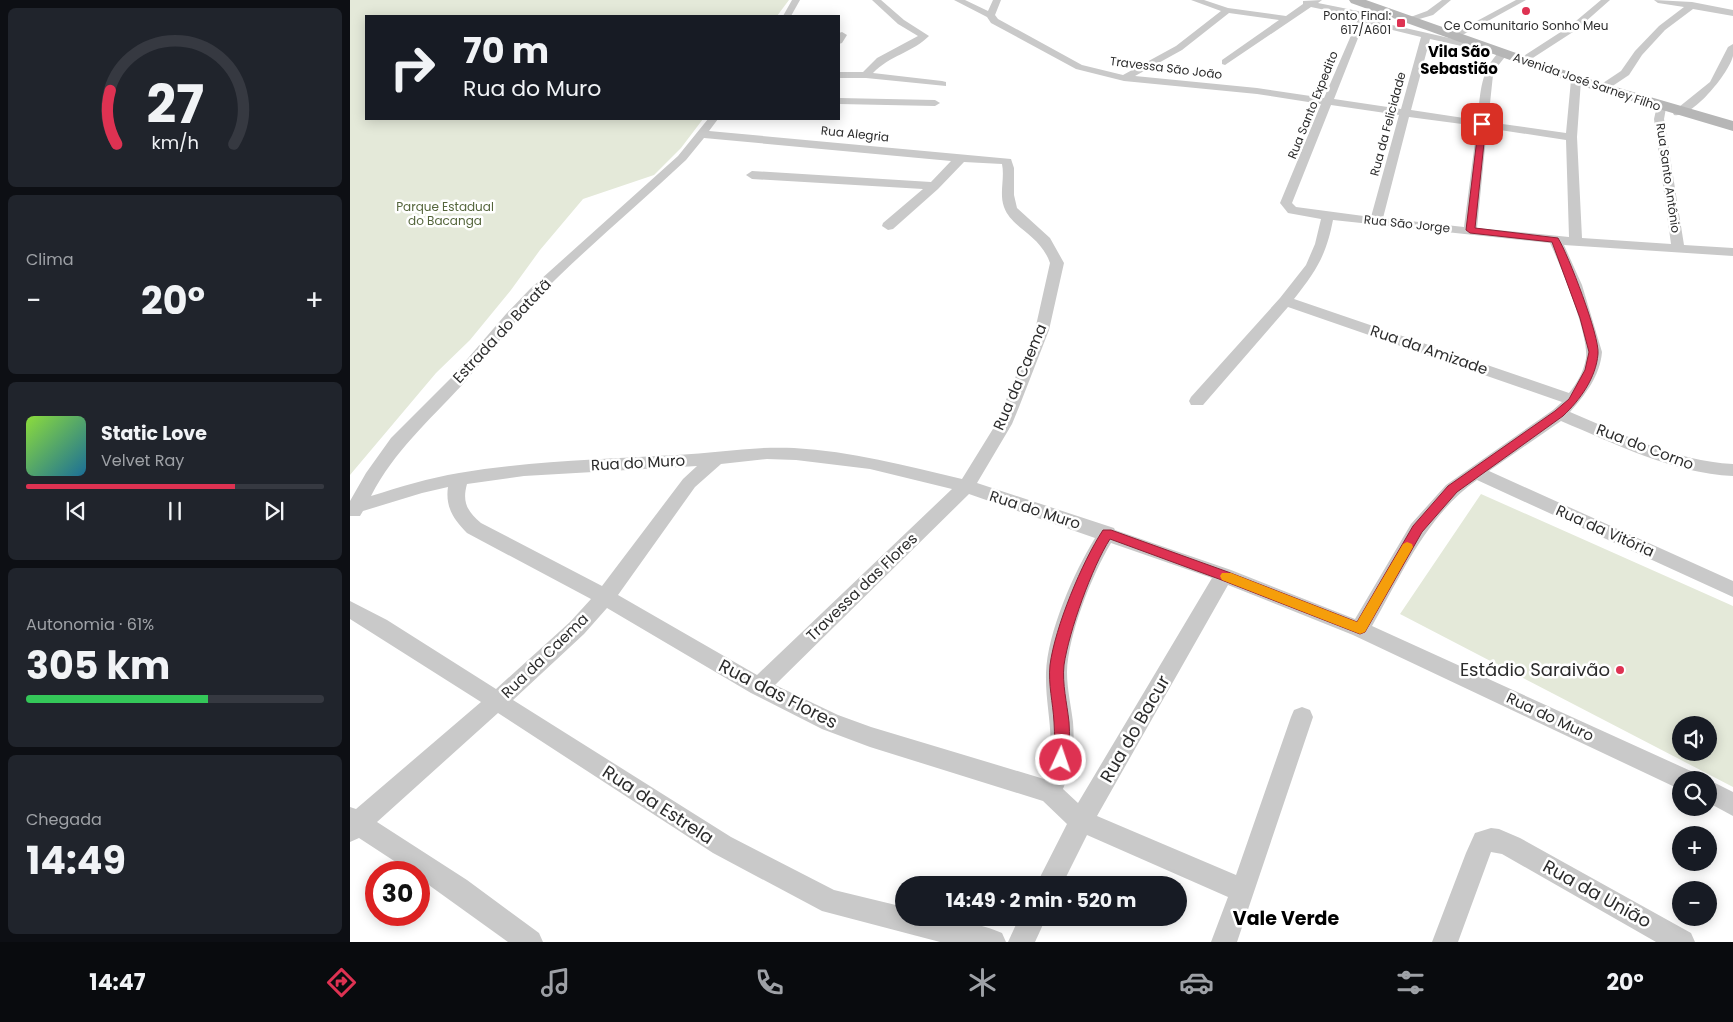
<!DOCTYPE html>
<html lang="pt">
<head>
<meta charset="utf-8">
<style>
  :root { --surface:#171b24; --page:#20242c; --text:#f1f3f6; --muted:#9ea1a6; --line:#363941; --accent:#de3252 }
  body { margin:0; font-family:Poppins,sans-serif; background:var(--page); color:var(--text); height:100vh; display:flex; flex-direction:column; font-size:19px; white-space:nowrap }
  * { box-sizing:border-box; margin:0 }
  p { font-size:16px; color:var(--muted) }
  .icon { flex:none; width:28px; height:28px; fill:none; stroke:currentColor; stroke-width:2; stroke-linecap:round; stroke-linejoin:round }
  .map { position:relative; flex:1; overflow:hidden }
  .panel { display:flex; flex-direction:column; gap:8px; padding:8px; background:#0d0f14; width:350px }
  .panel>* { flex:none }
  .banner { position:absolute; left:15px; top:15px; width:475px; height:105px; border-radius:0px; box-shadow:0 2px 12px #0003; background:#171b24; color:var(--text); overflow:hidden }
  .controls { position:absolute; left:1322px; top:716px; display:grid; gap:10px }
  .controls a { display:grid; place-items:center; width:45px; height:45px; border-radius:50%; background:var(--surface); box-shadow:0 2px 12px #0003; font-size:25px }
  .speed { position:absolute; left:15px; top:861px; display:flex; gap:10px; font-size:25px; font-weight:700; text-align:center }
  .speed>* { display:grid; place-content:center; width:65px; height:65px; border-radius:50%; background:var(--surface); box-shadow:0 2px 12px #0003; line-height:1 }
  .speed .limit { border:8px solid #d22; background:#fff; color:#111 }
  .pin { position:absolute; display:grid; place-items:center; width:42px; height:42px; color:#fff; margin:-21px; border-radius:10px; box-shadow:0 2px 8px #0006 }
  .me { position:absolute; width:55px; margin:-28px; rotate:3deg; stroke-linejoin:round; filter:drop-shadow(0 0 4px #0008) }
  .turn { display:flex; align-items:center; gap:18px; height:105px; padding:0 15px; font-size:22px }
  .turn .icon { width:65px; height:65px; stroke-width:2.5 }
  .turn b { display:block; font-size:35px; line-height:42px }
  .big { font-size:38px; font-weight:700; line-height:1.1 }
  .panel .widget { flex:1; display:flex; flex-direction:column; justify-content:center; gap:8px; min-width:0; padding:0 18px; border-radius:8px; background:var(--page) }
  .panel .dial { align-items:center; gap:0 }
  .dial svg { height:130px; overflow:visible; fill:none; stroke:var(--line); stroke-width:7; stroke-linecap:round; text-anchor:middle }
  .dial text { fill:var(--text); stroke:none }
  .song { display:flex; align-items:center; gap:15px }
  .cover { width:60px; height:60px; border-radius:8px; background:linear-gradient(135deg,hsl(90 70% 55%),hsl(200 70% 35%)) }
  .played { height:5px; border-radius:2px; background:linear-gradient(90deg,var(--accent) 70%,var(--line) 70%) }
  .keys { display:flex; justify-content:space-around; direction:ltr }
  .heat { display:flex; justify-content:space-between; align-items:center; font-size:28px; direction:ltr }
  .charge { height:8px; border-radius:4px; background:linear-gradient(90deg,#34c759 61%,var(--line) 0) }
  .trip { position:absolute; left:545px; top:876px; width:292px; height:50px; border-radius:25px; background:var(--surface); box-shadow:0 2px 12px #0003; font-weight:700; line-height:50px; text-align:center }
  .menu { display:flex; height:80px; justify-content:space-around; align-items:center; background:#090b0e; color:var(--muted) }
  .menu .icon { width:35px; height:35px }
  .menu .selected { color:var(--accent) }
  .menu b { font-size:22px; color:var(--text) }
  main { display:flex; flex:1; min-height:0 }
  .map>svg:first-child { display:block }
  .green { fill:#e4e9d9; fill-rule:evenodd }
  .lines { fill:none; stroke-linecap:round; stroke-linejoin:round }
  .street { fill:#c9c9c9; fill-rule:evenodd }
  .secondary { fill:#b6b6b6; fill-rule:evenodd }
  .route { fill:#de3252; stroke:#902035 }
  .slow { fill:#f59e0b }
  .poi-dot { fill:#de3252; stroke:#fff; stroke-width:2 }
  .labels { text-anchor:middle; stroke-width:5; stroke-linejoin:round; paint-order:stroke }
  .far-poi-label { font-size:12px; fill:#2c2c2c; stroke:#fff; text-anchor:end }
  .far-street-label { font-size:12px; fill:#2c2c2c; stroke:#fff }
  .far-park-label { font-size:12px; fill:#54653b; stroke:#fff }
  .far-quarter-label { font-size:15px; font-weight:bold; fill:#000; stroke:#fff }
  .street-label { font-size:15px; fill:#2c2c2c; stroke:#fff }
  .near-poi-label { font-size:18px; fill:#2c2c2c; stroke:#fff; text-anchor:end }
  .near-street-label { font-size:18px; fill:#2c2c2c; stroke:#fff }
  .near-neighbourhood-label { font-size:19px; font-weight:bold; fill:#000; stroke:#fff }
</style>
</head>
<body>
<main>
<section class="panel">
<div class="widget dial"><svg viewBox="0 0 100 80">
<path d="M14 69A42 42 0 1 1 86 69"/>
<path d="M14 69A42 42 0 0 1 10 36" stroke="#de3252"/>
<text x="50" y="56" font-size="32" font-weight="700">27</text>
<text x="50" y="72" font-size="11">km/h</text>
</svg></div>
<div class="widget"><p>Clima</p>
<div class="heat"><a>−</a><b class="big">20°</b><a>+</a></div>
</div>
<div class="widget">
<div class="song"><i class="cover"></i><div><b>Static Love</b><p>Velvet Ray</p></div></div>
<div class="played"></div>
<div class="keys"><svg class="icon" aria-label="previous" viewBox="0 0 24 24"><path d="M18 5L8 12l10 7zM5 5v14"/></svg><svg class="icon" aria-label="pause" viewBox="0 0 24 24"><path d="M8 5v14M16 5v14"/></svg><svg class="icon" aria-label="next" viewBox="0 0 24 24"><path d="M6 5l10 7-10 7zM19 5v14"/></svg></div>
</div>
<div class="widget"><p>Autonomia · 61%</p><b class="big">305 km</b><div class="charge"></div></div>
<div class="widget"><p>Chegada</p><b class="big">14:49</b></div>
</section>
<div class="map">
<svg width="1383" height="942" viewBox="0 0 1383 942">
  <rect width="100%" height="100%" fill="#fff"/>
  <!-- green -->
  <g class="green">
    <polygon points="0,0 439,0 427,16 16,16 16,119 353,119 331,148 304,175 233,199 190,250 161,290 120,340 86,373 0,475"/>
    <path d="M1131,494l252,112v181l-333,-173zM1331,725h28v27h-28z"/>
  </g>
  <g class="lines">
    <!-- street -->
    <g class="street">
      <polygon points="442,0 450,0 441,16 433,16"/>
      <path d="M522,0h9l23,20 25,16c-16,16 -40,20 -56,37l69,8 4,1v4l-80,-8h-27v-6h24l14,-14 41,-22 -20,-12z"/>
      <path d="M604,0h11l23,11 5,-11h8l-6,15 3,4 84,46 41,10 53,-29 45,-35 -30,-11h13l24,8 58,8 17,-12v-3l19,-1 -4,3 45,9 15,-7 4,3 -1,2 -15,9 140,32 2,2 -11,14 -4,8 -5,47 78,11 5,-53 1,-2h8l1,2 -4,57 5,101 89,6 -17,-125 3,-13h8l1,2 -2,11 20,126 49,3v8l-169,-11 18,40 20,67c-2,24 -17,43 -32,60 53,22 105,49 163,52v12c-61,-3 -117,-32 -172,-55l-72,50 244,110v16l-256,-117c-50,35 -75,94 -105,146l321,146 4,8h-16v9l-4,-1 -324,-153 -125,-50 -131,231 139,59 55,-158 3,-7 8,-3 8,3 3,7 -76,225h-26l17,-45 -141,-62 -25,50h-26l31,-61 -24,-23 -173,-54 -48,-18 -71,-36 -144,-85 -23,26 -71,66 218,137 103,53 70,17v11c35,0 65,1 98,15l4,9h-66l-118,-31 -109,-58 -215,-140 -121,109 90,58 72,53 4,9h-35l-89,-64v-6h-8l-52,-34 -9,4v-35l6,2 125,-107 -131,-83v-18l37,19 109,69 74,-67 21,-23 -124,-66c-13,-13 -22,-26 -19,-46l-26,6 -59,18 -3,5h-10v-15l16,-28 25,-35 60,-60 55,-64 24,-25 148,-133 30,-37h10l-9,12 302,28 3,9v27l3,13 33,30 14,25 -15,67 -30,77 -7,17 -35,59 137,45 1,2 116,40 124,49 56,-95 35,-39 107,-75 9,-8 -274,-95 -85,98h-12l-2,-4 2,-4 89,-99 26,-33 9,-21 6,-25 -33,-6 -8,-10 41,-99 -64,-10 -133,-13 -48,-12 -85,-46 -4,-6zM961,7l48,10 -35,81 -67,-10 -122,-12 47,-26 47,-37 50,7 -57,40v4l3,1zM1014,23l57,14 -20,72 -67,-10zM1080,39l67,15c-18,21 -16,41 -20,66l-66,-10zM981,105l68,10 -28,102 -75,-10 -4,-4zM1059,117l68,9 -13,101 -81,-9zM1137,128l79,12 3,97 -92,-9zM354,138l247,23 -20,21 -179,-11 -6,4 6,4 171,10 -40,34 -1,3 6,4 5,-1 45,-40 26,-27 38,2c3,14 -3,29 2,43 8,22 36,27 46,56l-15,67 -39,94 -34,55c-56,-13 -111,-28 -168,-31 -39,-2 -78,5 -117,7 -72,4 -146,6 -218,18 -30,5 -59,14 -88,23 24,-46 57,-74 91,-111 26,-29 49,-61 77,-89 46,-47 98,-90 147,-136zM983,220l217,23c11,23 39,92 36,115 -2,13 -9,25 -17,35l-275,-94c22,-28 32,-43 39,-79zM417,459l29,1 74,9 82,20 -195,186 -139,-80 77,-108 26,-23zM347,466l-14,13 -81,107 -121,-63c-14,-12 -19,-21 -14,-39l57,-8zM619,494l126,44c-21,34 -48,95 -49,135 -1,39 12,67 -2,106l-173,-52 -33,-12 -63,-30zM761,543l101,35 -134,225 -15,-14c9,-22 12,-44 10,-67 -2,-17 -6,-33 -6,-50 1,-37 25,-97 44,-129z"/>
      <polygon points="1092,0 1101,0 1083,15 1059,22 1055,19 1077,11"/>
      <polygon points="1166,0 1176,0 1107,38 1104,39 1099,36"/>
      <polygon points="1251,0 1260,0 1226,30 1175,63 1169,63 1169,59 1220,26"/>
      <polygon points="1304,0 1342,2 1383,10 1383,16 1343,9 1315,30 1292,55 1279,75 1255,91 1247,91 1247,87 1271,71 1285,51 1309,26 1334,7 1308,3"/>
      <polygon points="492,32 497,35 492,43 489,44 489,33"/>
      <path d="M1383,44c0,4 0,9 0,12 -4,17 -41,63 -59,59l-1,-2 1,-2 36,-29 18,-35z"/>
      <polygon points="489,98 585,100 590,103 585,106 489,104"/>
      <polygon points="1359,780 1383,792 1383,816 1359,803"/>
      <polygon points="1141,828 1149,829 1170,838 1341,933 1345,942 1306,942 1152,854 1141,852 1108,942 1082,942 1116,853 1125,833"/>
      <polygon points="669,918 696,918 685,942 658,942"/>
    </g>
    <!-- secondary -->
    <polygon class="secondary" points="999,0 1016,0 1245,81 1383,121 1383,131 1235,87 1001,3"/>
  </g>
  <!-- route -->
  <path class="route" d="M1129,122l7,2 -11,104 83,10c10,16 42,99 40,116 -2,24 -18,46 -35,62l-106,76 -35,40 -57,100 -5,2 -141,-55 -109,-40c-18,28 -41,92 -46,126 -2,19 3,38 5,57 1,12 0,26 0,38l-3,5 -5,2 -5,-2 -2,-5c0,-12 1,-26 0,-38 -1,-19 -6,-38 -4,-57 5,-38 32,-103 53,-135h8l117,42 129,50 56,-96 35,-40 107,-75 14,-12 16,-29 4,-18 -9,-34 -28,-76 -82,-9 -4,-3z"/>
  <!-- slow -->
  <polygon class="slow" points="1057,542 1062,544 1063,547 1015,632 1010,634 872,580 870,576 872,573 881,573 1007,622 1053,544"/>
  <!-- markers -->
  <g class="poi-dot">
    <circle cx="1176" cy="11" r="5"/>
    <rect x="1046" y="18" width="10" height="10" rx="2.5"/>
    <circle cx="1270" cy="670" r="5"/>
  </g>
  <g class="labels">
    <!-- far-poi labels -->
    <g class="far-poi-label">
      <text x="1041" y="20">Ponto Final:<tspan x="1041" dy="14">617/A601</tspan></text>
      <text x="1176" y="30" text-anchor="middle">Ce Comunitario Sonho Meu</text>
    </g>
    <!-- far-street labels -->
    <g class="far-street-label">
      <text transform="translate(816 68) rotate(7)" y="4">Travessa São João</text>
      <text transform="translate(1237 82) rotate(19)" y="4">Avenida José Sarney Filho</text>
      <text transform="translate(963 105) rotate(-68)" y="4">Rua Santo Expedito</text>
      <text transform="translate(1038 124) rotate(-75)" y="4">Rua da Felicidade</text>
      <text transform="translate(505 134) rotate(6)" y="4">Rua Alegria</text>
      <text transform="translate(1318 178) rotate(82)" y="4">Rua Santo Antônio</text>
      <text transform="translate(1057 224) rotate(6)" y="4">Rua São Jorge</text>
    </g>
    <!-- far-park labels -->
    <g class="far-park-label">
      <text x="95" y="211">Parque Estadual<tspan x="95" dy="14">do Bacanga</tspan></text>
    </g>
    <!-- far-quarter labels -->
    <g class="far-quarter-label">
      <text x="1109" y="57">Vila São<tspan x="1109" dy="17">Sebastião</tspan></text>
    </g>
    <!-- street labels -->
    <g class="street-label">
      <text transform="translate(152 331) rotate(-47)" y="5">Estrada do Batatã</text>
      <text transform="translate(1079 350) rotate(19)" y="5">Rua da Amizade</text>
      <text transform="translate(670 377) rotate(-67)" y="5">Rua da Caema</text>
      <text transform="translate(1295 447) rotate(21)" y="5">Rua do Corno</text>
      <text transform="translate(288 463) rotate(-3)" y="5">Rua do Muro</text>
      <text transform="translate(685 510) rotate(18)" y="5">Rua do Muro</text>
      <text transform="translate(1255 531) rotate(24)" y="5">Rua da Vitória</text>
      <text transform="translate(512 587) rotate(-44)" y="5">Travessa das Flores</text>
      <text transform="translate(195 656) rotate(-44)" y="5">Rua da Caema</text>
      <text transform="translate(1200 717) rotate(25)" y="5">Rua do Muro</text>
    </g>
    <!-- near-poi labels -->
    <g class="near-poi-label">
      <text x="1260" y="676">Estádio Saraivão</text>
    </g>
    <!-- near-street labels -->
    <g class="near-street-label">
      <text transform="translate(428 694) rotate(27)" y="6">Rua das Flores</text>
      <text transform="translate(785 729) rotate(-60)" y="6">Rua do Bacur</text>
      <text transform="translate(308 805) rotate(33)" y="6">Rua da Estrela</text>
      <text transform="translate(1247 894) rotate(29)" y="6">Rua da União</text>
    </g>
    <!-- near-neighbourhood labels -->
    <g class="near-neighbourhood-label">
      <text x="936" y="925">Vale Verde</text>
    </g>
  </g>
</svg>
<div class="controls">
<a><svg class="icon" aria-label="sound" viewBox="0 0 24 24"><path d="M4 9h4l5-4v14l-5-4H4zM17 9q2 3 0 6"/></svg></a>
<a><svg class="icon" aria-label="search" viewBox="0 0 24 24"><circle cx="10" cy="10" r="6"/><path d="M15 15l6 6"/></svg></a>
<a>+</a>
<a>−</a>
</div>
<div class="speed"><div class="limit">30</div></div>
<div class="pin" style="left:1132px;top:124px;background:#d93025"><svg class="icon" aria-label="arrive" viewBox="0 0 24 24"><path d="M6 21V4h12l-3 4 3 4H6"/></svg></div>
<svg class="me" style="left:711px;top:760px" viewBox="-20 -20 40 40"><circle r="17" fill="#de3252" stroke="#fff" stroke-width="3"/><path d="M0-11L8 9 0 5-8 9z" fill="#fff"/></svg>
<div class="trip">14:49 · 2 min · 520 m</div>
<div class="banner">
<div class="turn"><svg class="icon" aria-label="right" viewBox="0 0 24 24"><path d="M7 20v-9h11M14 6l5 5-5 5"/></svg><div><b>70 m</b>Rua do Muro</div></div>
</div>
</div>
</main>
<nav class="menu">
<b>14:47</b>
<svg class="icon selected" aria-label="directions" viewBox="0 0 24 24"><path d="M12 3l9 9-9 9-9-9zM9 14v-3h6M13 9l2 2-2 2"/></svg>
<svg class="icon" aria-label="music" viewBox="0 0 24 24"><path d="M9 18V5l10-2v13"/><circle cx="6" cy="18" r="3"/><circle cx="16" cy="16" r="3"/></svg>
<svg class="icon" aria-label="phone" viewBox="0 0 24 24"><path d="M5 4h4l2 5-3 2q2 4 5 5l2-3 5 2v4C11 20 4 13 5 4z"/></svg>
<svg class="icon" aria-label="climate" viewBox="0 0 24 24"><path d="M12 3v18M4 7l16 10M4 17L20 7"/></svg>
<svg class="icon" aria-label="car" viewBox="0 0 24 24"><path d="M5 17H2v-5l4-1 3-4h7l3 4 3 1v5h-3M9 17h6M6 11h13"/><circle cx="7" cy="17" r="2"/><circle cx="17" cy="17" r="2"/></svg>
<svg class="icon" aria-label="filters" viewBox="0 0 24 24"><path d="M4 7h16M4 17h16"/><circle cx="9" cy="7" r="2"/><circle cx="15" cy="17" r="2"/></svg>
<b>20°</b>
</nav>
</body>
</html>
